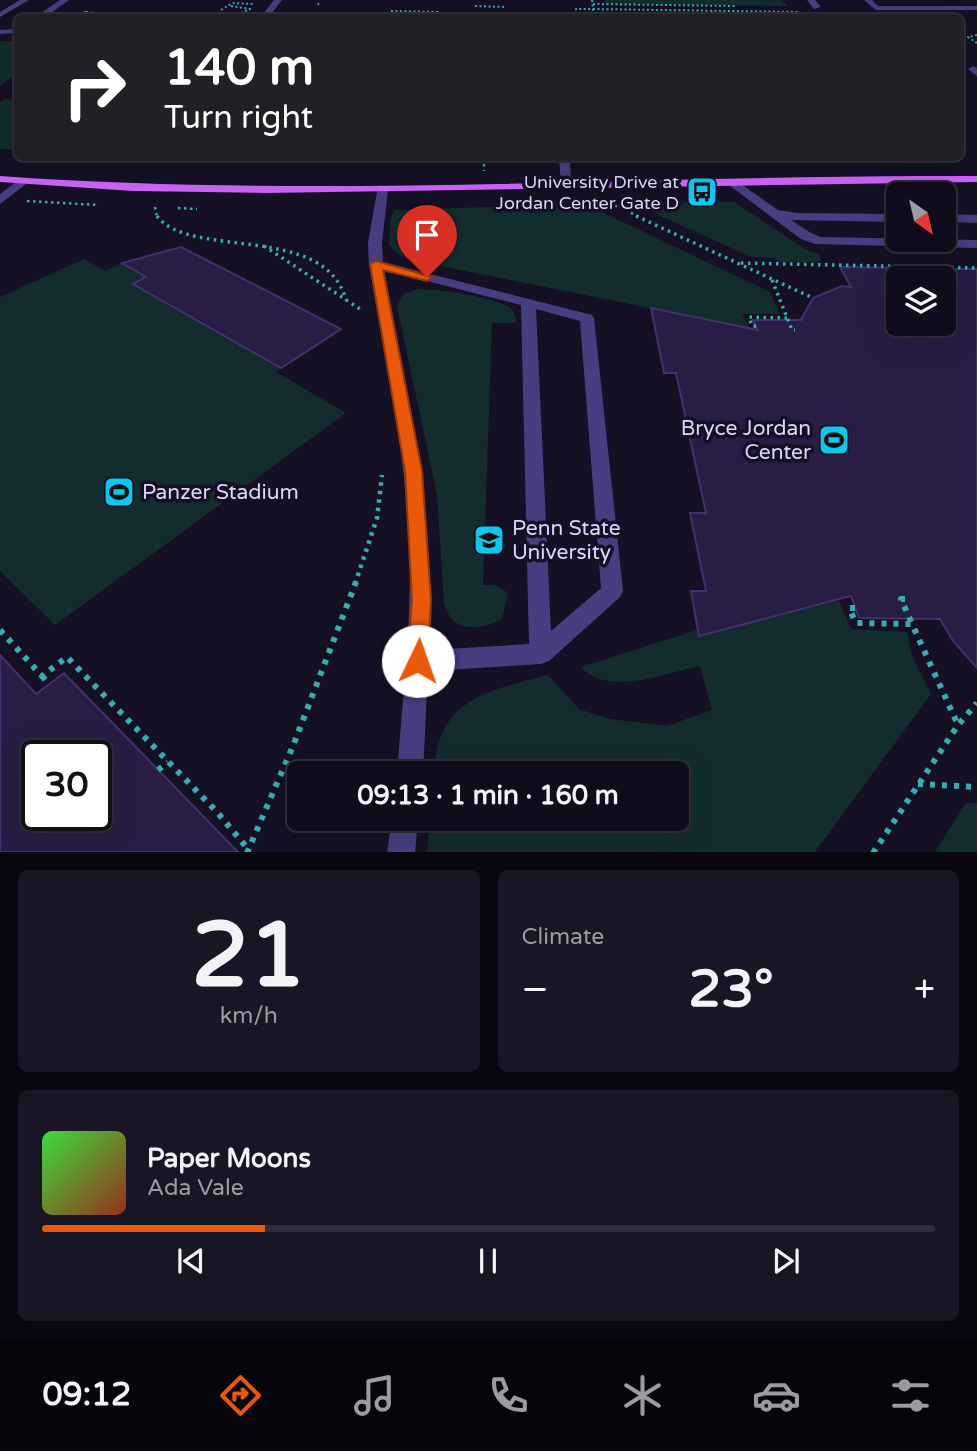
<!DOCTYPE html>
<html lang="en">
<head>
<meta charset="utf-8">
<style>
  :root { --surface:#100c1b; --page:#191524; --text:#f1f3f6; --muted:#9c9ba3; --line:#302c3a; --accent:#ea580c }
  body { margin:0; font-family:"Varela Round",sans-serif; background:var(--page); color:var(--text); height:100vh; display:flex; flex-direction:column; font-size:26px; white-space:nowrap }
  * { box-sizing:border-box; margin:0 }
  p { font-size:23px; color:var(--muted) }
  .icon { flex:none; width:38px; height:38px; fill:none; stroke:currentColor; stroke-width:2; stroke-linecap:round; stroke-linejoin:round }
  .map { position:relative; height:852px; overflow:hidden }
  .sheet { display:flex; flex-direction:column; gap:18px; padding:18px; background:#09070f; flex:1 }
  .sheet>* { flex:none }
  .guide { position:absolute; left:14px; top:14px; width:950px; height:147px; border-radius:10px; box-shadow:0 7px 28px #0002,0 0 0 2px var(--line); background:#202124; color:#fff; overflow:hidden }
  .needle { width:46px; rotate:146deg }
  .controls { position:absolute; left:886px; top:182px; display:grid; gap:14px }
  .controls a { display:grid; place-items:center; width:70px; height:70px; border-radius:10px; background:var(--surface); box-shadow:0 7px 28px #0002,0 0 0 2px var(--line); font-size:35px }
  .speed { position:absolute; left:21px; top:740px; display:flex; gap:14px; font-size:35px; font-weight:700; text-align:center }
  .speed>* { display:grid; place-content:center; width:91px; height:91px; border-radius:50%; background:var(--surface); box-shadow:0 7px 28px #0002,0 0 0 2px var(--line); line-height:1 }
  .speed .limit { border:4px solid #111; border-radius:10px; background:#fff; color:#111 }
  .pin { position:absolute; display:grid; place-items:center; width:60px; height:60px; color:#fff; margin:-72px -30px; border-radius:50% 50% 50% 0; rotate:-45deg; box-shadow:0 0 7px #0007 }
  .pin .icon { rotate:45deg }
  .me { position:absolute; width:77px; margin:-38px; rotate:3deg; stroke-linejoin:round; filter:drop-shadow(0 0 5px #0008) }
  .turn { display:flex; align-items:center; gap:24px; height:147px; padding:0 35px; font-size:32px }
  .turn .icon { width:91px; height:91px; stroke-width:2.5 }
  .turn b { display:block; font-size:49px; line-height:60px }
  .big { font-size:52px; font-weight:800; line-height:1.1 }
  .sheet .card { flex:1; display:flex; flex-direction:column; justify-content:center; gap:10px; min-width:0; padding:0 24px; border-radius:10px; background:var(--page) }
  .sheet .dial { align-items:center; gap:0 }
  .dial b { font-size:91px; line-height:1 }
  .song { display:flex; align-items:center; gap:21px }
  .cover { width:84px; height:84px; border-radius:10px; background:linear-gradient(135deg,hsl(120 70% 55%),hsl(10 70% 35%)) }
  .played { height:7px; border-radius:4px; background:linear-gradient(90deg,var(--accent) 25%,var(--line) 25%) }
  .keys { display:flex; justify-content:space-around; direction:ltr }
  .heat { display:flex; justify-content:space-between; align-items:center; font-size:38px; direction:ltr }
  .sheet .tiles { flex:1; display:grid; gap:18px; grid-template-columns:1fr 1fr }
  .card:last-child { grid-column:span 2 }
  .trip { position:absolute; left:287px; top:761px; width:402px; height:70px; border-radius:10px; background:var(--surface); box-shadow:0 7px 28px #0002,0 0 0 2px var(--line); font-weight:800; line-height:70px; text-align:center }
  .tab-bar { display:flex; height:112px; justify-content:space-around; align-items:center; background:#06050b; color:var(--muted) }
  .tab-bar .icon { width:49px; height:49px }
  .tab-bar .on { color:var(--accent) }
  .tab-bar b { font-size:32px; color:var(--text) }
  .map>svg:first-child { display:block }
  .green { fill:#132c2e }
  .building { fill:#281d44; stroke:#42316e; stroke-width:2; fill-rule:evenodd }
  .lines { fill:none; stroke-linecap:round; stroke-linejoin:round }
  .path-far4 { stroke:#37adaf; stroke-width:2; stroke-dasharray:2 2.5; stroke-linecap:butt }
  .path-far3 { stroke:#37adaf; stroke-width:2.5; stroke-dasharray:2.5 3.5; stroke-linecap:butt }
  .path-far2 { stroke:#37adaf; stroke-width:3.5; stroke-dasharray:2.5 4.5; stroke-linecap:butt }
  .path-far1 { stroke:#37adaf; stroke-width:4.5; stroke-dasharray:3.5 5; stroke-linecap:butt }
  .path { stroke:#37adaf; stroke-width:6; stroke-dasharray:5 7; stroke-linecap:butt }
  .minor { fill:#463e80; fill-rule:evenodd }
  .major { fill:#cb63f6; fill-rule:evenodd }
  .route { fill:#ea580c; stroke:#983908; stroke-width:2 }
  .labels { text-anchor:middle; stroke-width:7; stroke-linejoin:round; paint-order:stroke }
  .far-poi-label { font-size:18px; fill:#ddd6fc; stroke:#151024; text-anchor:end }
  .poi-label { font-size:21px; fill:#ddd6fc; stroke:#151024; text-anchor:start }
</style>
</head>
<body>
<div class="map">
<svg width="977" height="853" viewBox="0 0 977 853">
  <rect width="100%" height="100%" fill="#151024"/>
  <!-- green -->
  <g class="green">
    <polygon points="605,0 782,0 787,6 605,4"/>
    <polygon points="0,41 18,41 17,73 0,86"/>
    <polygon points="5,99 17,100 17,149 0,149 0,103"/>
    <polygon points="734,202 805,249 819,254 821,262 778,262 775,258 751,257 632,203"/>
    <polygon points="585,204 770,292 780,314 742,314 750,328 410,260 400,256 389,245 391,217 395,210"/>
    <polygon points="181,247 341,329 276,372 346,413 55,625 0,571 0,297 84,259 105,271 122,263"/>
    <path d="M418,289c19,0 79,8 92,19 5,5 6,8 6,15h-24l-9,262h13l12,8 -6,26c-24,12 -50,14 -58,-16l-7,-108 -40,-189 6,-12z"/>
    <path d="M839,601l12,28 56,3 5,24 19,38 -116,158 -388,1 3,-34h247v-45l-243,-1c3,-74 53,-82 114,-98l31,34 31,10 57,7 45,-16 -12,-44c-34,7 -94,31 -119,1l116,-37 2,5z"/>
    <polygon points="966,803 977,803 977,852 935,852"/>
  </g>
  <!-- building -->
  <g class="building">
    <polygon points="181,247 341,329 281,368 133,284 146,277 122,263"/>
    <polygon points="840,267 898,268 898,324 943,324 943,269 977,269 977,668 953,641 940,619 859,618 851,596 699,636 691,591 706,591 690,513 706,513 676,373 664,373 651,308 758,330 753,320 801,320 813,298 842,286 851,287"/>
    <path d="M0,655l36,39 28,-21 174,179h-238zM37,756h59v60h-59z"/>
  </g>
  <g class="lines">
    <!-- path-far4 -->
    <g class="path-far4">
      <polyline points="592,0 593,9 800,12"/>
      <polyline points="593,4 735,6"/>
      <polyline points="318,5 319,2"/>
      <polyline points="231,6 250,9 241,13"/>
      <polyline points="475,6 506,7"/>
      <polyline points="221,10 233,3 254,4"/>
      <polyline points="391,11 439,12"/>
      <polyline points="86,12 96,13"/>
      <polyline points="711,12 725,18"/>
      <polyline points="75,14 86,12 76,18"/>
      <polyline points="581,18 576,9 593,9 593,18"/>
      <polyline points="977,35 968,37 977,43"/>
    </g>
    <!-- path-far3 -->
    <g class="path-far3">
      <polyline points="484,158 484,171"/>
      <polyline points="27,201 99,205"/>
      <polyline points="609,203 640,217"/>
      <polyline points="155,207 157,217"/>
      <polyline points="178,208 197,209"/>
    </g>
    <!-- path-far2 -->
    <g class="path-far2">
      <path d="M157,216c32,44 168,6 189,84"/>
      <polyline points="636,216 813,298"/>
      <polyline points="264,246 360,309"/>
      <polyline points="741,263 977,268"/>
      <polyline points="772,280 792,330 795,330"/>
      <polyline points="756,326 752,326 749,317 787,318"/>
    </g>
    <!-- path-far1 -->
    <polyline class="path-far1" points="355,584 377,518 382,475"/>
    <!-- path -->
    <g class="path">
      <polyline points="905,599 901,599 912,624"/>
      <polyline points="855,608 849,608 856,623 912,624 958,725"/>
      <polyline points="0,630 42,676 67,657 217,812 248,849"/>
      <polyline points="42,676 49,684"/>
      <polyline points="158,770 168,762"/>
      <polyline points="918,784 977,787"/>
      <polyline points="247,853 293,746 356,582"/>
      <polyline points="873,853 958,725 977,703"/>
    </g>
    <!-- minor -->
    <g class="minor">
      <polygon points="20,0 29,0 0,17 0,12"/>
      <polygon points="60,0 69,0 44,18 34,18"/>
      <polygon points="274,0 282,0 268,18 260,18"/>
      <polygon points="807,0 815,0 821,7 814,9"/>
      <polygon points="864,0 872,0 878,6 977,6 977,10 876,10"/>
      <polygon points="18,29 18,33 0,34 0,30"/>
      <polygon points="973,66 977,68 977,76 968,69"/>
      <polygon points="559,158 570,158 571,186 561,184"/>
      <polygon points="20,179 30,181 0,204 0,194"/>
      <polygon points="726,179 734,179 778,210 797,213 898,214 898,222 791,220 811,233 821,237 977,240 977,248 815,244 801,239 726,183"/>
      <path d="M378,186l10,3 -6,54 1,19 209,53 2,3 29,273 -3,6 -71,64 -8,3 -113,7 -5,103h-26c6,-80 16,-161 12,-241 -5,-90 -25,-180 -40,-269l-1,-21zM384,270l137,35 8,339 -100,6c7,-132 -20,-251 -45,-380zM536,309l44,12 21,267 -50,43z"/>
      <polygon points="943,214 977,215 977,223 943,222"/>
      <polygon points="392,819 418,819 415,853 387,853"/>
    </g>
    <!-- major -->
    <path class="major" d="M0,176c306,22 615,1 922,0h55v6l-711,11 -133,-2 -133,-9z"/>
  </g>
  <!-- route -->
  <polygon class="route" points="376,261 433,277 427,281 383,270 422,471 431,600 428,661 425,667 418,670 410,667 407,661 412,600 405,471 370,264"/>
  <!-- icons -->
  <defs>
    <g id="bus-square" transform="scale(1.575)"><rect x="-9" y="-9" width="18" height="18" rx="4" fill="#0fc6ef" stroke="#151024"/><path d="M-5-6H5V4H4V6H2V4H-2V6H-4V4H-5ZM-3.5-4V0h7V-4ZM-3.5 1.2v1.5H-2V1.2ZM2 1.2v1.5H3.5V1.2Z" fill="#111"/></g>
    <g id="stadium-square" transform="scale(1.575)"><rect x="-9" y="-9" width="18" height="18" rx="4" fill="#0fc6ef" stroke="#151024"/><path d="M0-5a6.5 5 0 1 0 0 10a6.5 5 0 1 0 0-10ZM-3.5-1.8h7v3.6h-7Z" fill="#111"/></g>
    <g id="university-square" transform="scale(1.575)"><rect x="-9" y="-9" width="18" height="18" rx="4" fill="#0fc6ef" stroke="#151024"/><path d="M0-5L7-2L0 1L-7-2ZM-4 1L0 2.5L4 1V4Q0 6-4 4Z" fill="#111"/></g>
  </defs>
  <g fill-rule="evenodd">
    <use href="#bus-square" x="702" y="192"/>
    <use href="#stadium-square" x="834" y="440"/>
    <use href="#stadium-square" x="119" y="492"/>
    <use href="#university-square" x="489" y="540"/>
  </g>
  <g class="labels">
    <!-- far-poi labels -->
    <g class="far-poi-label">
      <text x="679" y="188">University Drive at<tspan x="679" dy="21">Jordan Center Gate D</tspan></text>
    </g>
    <!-- poi labels -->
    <g class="poi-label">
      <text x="811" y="435" text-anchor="end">Bryce Jordan<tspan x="811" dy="24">Center</tspan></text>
      <text x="142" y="499">Panzer Stadium</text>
      <text x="512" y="535">Penn State<tspan x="512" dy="24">University</tspan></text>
    </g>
  </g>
</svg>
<div class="controls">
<a><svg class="needle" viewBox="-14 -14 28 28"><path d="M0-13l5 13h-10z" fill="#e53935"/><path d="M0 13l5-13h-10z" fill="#9c9ba3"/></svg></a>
<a><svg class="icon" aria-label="layers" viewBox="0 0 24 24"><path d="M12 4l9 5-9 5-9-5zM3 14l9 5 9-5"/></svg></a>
</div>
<div class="speed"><div class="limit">30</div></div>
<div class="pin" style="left:427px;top:277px;background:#d93025"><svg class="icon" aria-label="arrive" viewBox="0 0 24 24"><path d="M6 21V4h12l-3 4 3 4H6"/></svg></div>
<svg class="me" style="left:418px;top:661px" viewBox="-20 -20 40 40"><circle r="19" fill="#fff"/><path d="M0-13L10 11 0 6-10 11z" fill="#ea580c"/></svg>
<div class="trip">09:13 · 1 min · 160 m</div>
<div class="guide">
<div class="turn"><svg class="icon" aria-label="right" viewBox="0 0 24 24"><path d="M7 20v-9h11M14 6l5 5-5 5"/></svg><div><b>140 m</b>Turn right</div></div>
</div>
</div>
<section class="sheet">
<div class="tiles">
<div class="card dial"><b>21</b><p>km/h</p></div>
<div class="card"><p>Climate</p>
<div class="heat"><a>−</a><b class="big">23°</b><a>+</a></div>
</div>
<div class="card">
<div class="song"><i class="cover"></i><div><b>Paper Moons</b><p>Ada Vale</p></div></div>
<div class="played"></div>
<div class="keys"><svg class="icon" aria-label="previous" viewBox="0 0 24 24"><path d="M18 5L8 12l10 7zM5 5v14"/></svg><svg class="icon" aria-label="pause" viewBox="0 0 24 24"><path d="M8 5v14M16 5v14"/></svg><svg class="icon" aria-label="next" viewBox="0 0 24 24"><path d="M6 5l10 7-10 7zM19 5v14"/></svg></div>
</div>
</div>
</section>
<nav class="tab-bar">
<b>09:12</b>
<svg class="icon on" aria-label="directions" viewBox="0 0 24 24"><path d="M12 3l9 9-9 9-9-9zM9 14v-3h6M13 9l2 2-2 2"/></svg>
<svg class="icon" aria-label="music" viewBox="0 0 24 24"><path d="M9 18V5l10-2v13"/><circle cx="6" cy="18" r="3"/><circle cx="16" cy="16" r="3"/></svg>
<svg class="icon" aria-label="phone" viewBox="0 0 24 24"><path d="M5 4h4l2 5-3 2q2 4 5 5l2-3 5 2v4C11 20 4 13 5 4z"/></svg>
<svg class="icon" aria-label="climate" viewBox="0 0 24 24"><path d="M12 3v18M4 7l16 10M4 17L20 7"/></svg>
<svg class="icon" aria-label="car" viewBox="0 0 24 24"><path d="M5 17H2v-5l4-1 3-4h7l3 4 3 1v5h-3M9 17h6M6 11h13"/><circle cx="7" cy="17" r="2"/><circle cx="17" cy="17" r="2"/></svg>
<svg class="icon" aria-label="filters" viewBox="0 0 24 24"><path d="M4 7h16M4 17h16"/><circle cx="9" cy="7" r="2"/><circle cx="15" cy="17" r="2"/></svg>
</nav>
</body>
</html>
